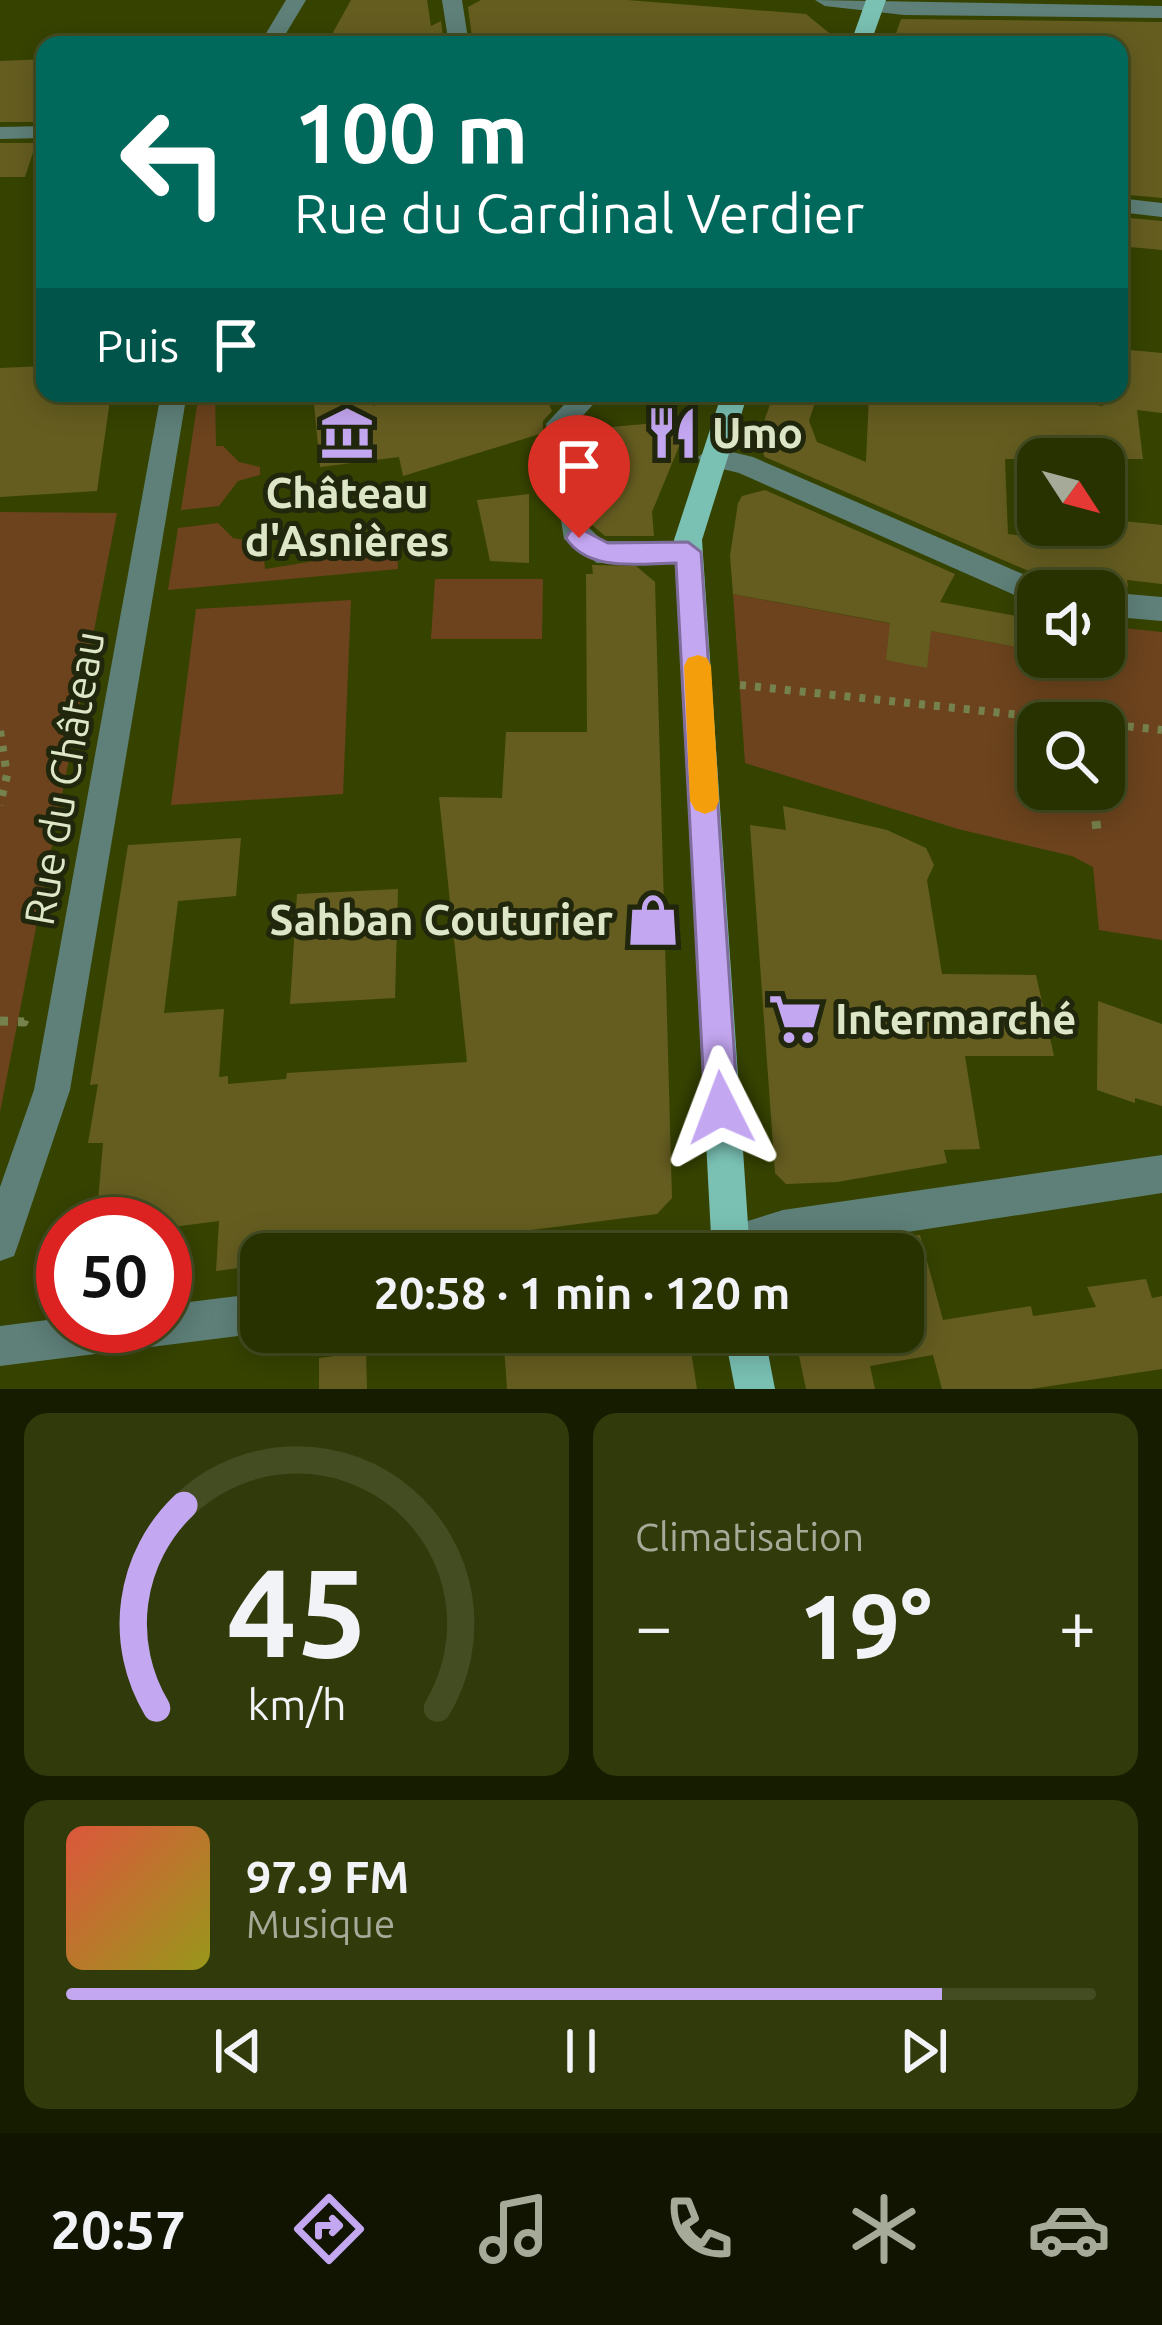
<!DOCTYPE html>
<html lang="fr">
<head>
<meta charset="utf-8">
<style>
  :root { --surface:#283200; --page:#303a0a; --text:#f1f3f6; --muted:#a5aa99; --line:#444d22; --accent:#c4a7f1 }
  body { margin:0; font-family:Ubuntu,sans-serif; background:var(--page); color:var(--text); height:100vh; display:flex; flex-direction:column; font-size:45px; white-space:nowrap }
  * { box-sizing:border-box; margin:0 }
  p { font-size:39px; color:var(--muted) }
  .icon { flex:none; width:66px; height:66px; fill:none; stroke:currentColor; stroke-width:2; stroke-linecap:round; stroke-linejoin:round }
  .map { position:relative; height:1389px; overflow:hidden }
  .details { display:flex; flex-direction:column; gap:24px; padding:24px; background:#161c00; flex:1 }
  .details>* { flex:none }
  .guide { position:absolute; left:36px; top:36px; width:1092px; height:366px; border-radius:24px; box-shadow:0 6px 30px #0003,0 0 0 3px var(--line); background:#00695c; color:#fff; overflow:hidden }
  .needle { width:78px; rotate:126deg }
  .fabs { position:absolute; left:1017px; top:438px; display:grid; gap:24px }
  .fabs a { display:grid; place-items:center; width:108px; height:108px; border-radius:24px; background:var(--surface); box-shadow:0 6px 30px #0003,0 0 0 3px var(--line); font-size:60px }
  .speed { position:absolute; left:36px; top:1197px; display:flex; gap:24px; font-size:60px; font-weight:700; text-align:center }
  .speed>* { display:grid; place-content:center; width:156px; height:156px; border-radius:50%; background:var(--surface); box-shadow:0 6px 30px #0003,0 0 0 3px var(--line); line-height:1 }
  .speed .limit { border:18px solid #d22; background:#fff; color:#111 }
  .pin { position:absolute; display:grid; place-items:center; width:102px; height:102px; color:#fff; margin:-123px -51px; border-radius:50% 50% 50% 0; rotate:-45deg; box-shadow:0 0 12px #0007 }
  .pin .icon { rotate:45deg }
  .me { position:absolute; width:132px; margin:-66px; rotate:357deg; stroke-linejoin:round; filter:drop-shadow(0 0 9px #0008) }
  .turn { display:flex; align-items:center; gap:42px; height:252px; padding:0 60px; font-size:54px }
  .turn .icon { width:156px; height:156px; stroke-width:2.5 }
  .turn b { display:block; font-size:84px; line-height:102px }
  .then { display:flex; align-items:center; height:114px; padding:0 60px; background:#0003; gap:24px; font-size:45px }
  .big { font-size:90px; font-weight:700; line-height:1.1 }
  .details .widget { flex:1; display:flex; flex-direction:column; justify-content:center; gap:18px; min-width:0; padding:0 42px; border-radius:24px; background:var(--page) }
  .details .dial { align-items:center; gap:0 }
  .dial svg { height:312px; overflow:visible; fill:none; stroke:var(--line); stroke-width:7; stroke-linecap:round; text-anchor:middle }
  .dial text { fill:var(--text); stroke:none }
  .song { display:flex; align-items:center; gap:36px }
  .cover { width:144px; height:144px; border-radius:18px; background:linear-gradient(135deg,hsl(10 70% 55%),hsl(60 70% 35%)) }
  .played { height:12px; border-radius:6px; background:linear-gradient(90deg,var(--accent) 85%,var(--line) 85%) }
  .keys { display:flex; justify-content:space-around; direction:ltr }
  .heat { display:flex; justify-content:space-between; align-items:center; font-size:66px; direction:ltr }
  .details .tiles { flex:1; display:grid; gap:24px; grid-template-columns:1fr 1fr }
  .widget:last-child { grid-column:span 2 }
  .trip { position:absolute; left:240px; top:1233px; width:684px; height:120px; border-radius:24px; background:var(--surface); box-shadow:0 6px 30px #0003,0 0 0 3px var(--line); font-weight:700; line-height:120px; text-align:center }
  .tab-bar { display:flex; height:192px; justify-content:space-around; align-items:center; background:#101400; color:var(--muted) }
  .tab-bar .icon { width:84px; height:84px }
  .tab-bar .current { color:var(--accent) }
  .tab-bar b { font-size:54px; color:var(--text) }
  .map>svg:first-child { display:block }
  .green { fill:#6c431d; fill-rule:evenodd }
  .building { fill:#655d20 }
  .lines { fill:none; stroke-linecap:round; stroke-linejoin:round }
  .path-far1 { stroke:#76824d; stroke-width:8; stroke-dasharray:6 9; stroke-linecap:butt }
  .path { stroke:#76824d; stroke-width:9; stroke-dasharray:8 10; stroke-linecap:butt }
  .minor { fill:#5e8079; fill-rule:evenodd }
  .major { fill:#7ac1b4; fill-rule:evenodd }
  .route { fill:#c4a7f1; stroke:#7f6d9d; stroke-width:3 }
  .slow { fill:#f59e0b }
  .labels { text-anchor:middle; stroke-width:10; stroke-linejoin:round; paint-order:stroke }
  .poi-label { font-size:42px; font-weight:bold; fill:#dde7c7; stroke:#20270d; text-anchor:start }
  .street-label { font-size:42px; fill:#dde7c7; stroke:#20270d }
</style>
</head>
<body>
<div class="map">
<svg width="1162" height="1389" viewBox="0 0 1162 1389">
  <rect width="100%" height="100%" fill="#364300"/>
  <!-- green -->
  <g class="green">
    <polygon points="199,393 215,393 216,446 223,446 239,462 260,467 260,475 238,481 219,506 181,510"/>
    <polygon points="0,512 117,513 0,1112"/>
    <polygon points="218,523 233,538 263,544 265,569 397,548 398,569 168,590 178,528"/>
    <polygon points="435,579 543,579 542,639 431,639"/>
    <path d="M733,594l289,54 16,-28v37h66v-31l58,6v308l-63,-10 -6,-63 -21,-11 -114,-27 -213,-66zM1038,723h66v66h-66z"/>
    <polygon points="351,600 343,794 171,805 196,609"/>
  </g>
  <!-- building -->
  <g class="building">
    <polygon points="351,0 427,0 431,26 441,21 444,45 326,45"/>
    <polygon points="481,0 627,0 806,14 844,45 473,45 468,7"/>
    <polygon points="901,19 1162,22 1162,198 1119,194 1119,45 892,45"/>
    <polygon points="45,59 42,122 0,122 0,61"/>
    <polygon points="0,143 36,143 25,177 0,177"/>
    <polygon points="1119,217 1162,221 1162,250 1119,246"/>
    <polygon points="1119,349 1162,353 1162,413 1137,410 1143,459 1005,459 1008,534 1104,546 1104,519 1162,525 1162,584 1127,580 1128,587 1047,579 765,457 757,441 774,393 818,393 809,421 817,442 866,462 869,393 951,400 956,393 1014,393 1103,406 1102,393 1119,393"/>
    <polygon points="45,366 45,393 111,393 97,491 0,497 0,368"/>
    <polygon points="313,393 373,393 373,406 410,393 544,393 552,411 543,421 543,433 403,476 399,457 320,467"/>
    <polygon points="656,423 675,432 680,444 652,512 654,536 605,536 591,524 577,430"/>
    <polygon points="765,490 955,574 940,602 1038,620 1022,648 931,631 927,668 886,660 890,623 733,594 730,556 738,503 742,496"/>
    <polygon points="529,494 529,563 490,561 477,500"/>
    <polygon points="592,565 636,566 655,582 672,1198 657,1214 342,1254 261,1254 261,1265 216,1271 219,1221 165,1228 165,1224 96,1224 103,1143 88,1143 98,1084 90,1085 128,845 241,838 236,896 178,901 164,1013 224,1009 219,1077 228,1076 228,1084 286,1079 287,1073 467,1062 439,797 502,798 506,732 587,732 586,574 593,574"/>
    <polygon points="783,806 887,830 926,848 934,865 927,880 942,974 1036,975 1054,1056 965,1056 980,1149 944,1150 947,1163 837,1182 786,1184 775,1173 750,825 786,830"/>
    <polygon points="398,889 395,998 290,1004 297,894"/>
    <polygon points="1098,1001 1162,1024 1162,1106 1135,1098 1135,1103 1097,1090"/>
    <polygon points="920,1235 943,1320 1031,1306 1033,1316 1096,1307 1087,1287 1146,1279 1152,1298 1162,1296 1162,1369 1031,1389 942,1389 933,1355 870,1366 875,1389 806,1389 794,1332 903,1332 903,1237"/>
    <polygon points="503,1332 688,1332 697,1389 507,1389"/>
    <polygon points="366,1352 367,1389 319,1389 319,1358"/>
  </g>
  <g class="lines">
    <!-- path-far1 -->
    <g class="path-far1">
      <polyline points="740,685 1162,730"/>
      <polyline points="0,731 7,775 0,805"/>
      <polyline points="1093,789 1095,806"/>
    </g>
    <!-- path -->
    <g class="path">
      <polyline points="1094,803 1097,831"/>
      <polyline points="0,1021 24,1022 25,1018"/>
    </g>
    <!-- minor -->
    <g class="minor">
      <polygon points="286,0 306,0 279,45 259,45"/>
      <polygon points="442,0 462,0 469,45 449,45"/>
      <polygon points="815,0 1162,6 1162,18 904,15 825,6"/>
      <polygon points="45,126 45,138 0,139 0,127"/>
      <polygon points="1119,198 1162,203 1162,217 1119,212"/>
      <polygon points="161,393 187,393 70,1090 19,1242 14,1256 0,1261 0,1187 34,1090"/>
      <polygon points="575,393 604,393 572,427 587,526 603,541 689,541 703,552 699,560 597,563 564,539 546,424"/>
      <polygon points="711,447 753,457 1048,585 1051,591 1038,591 1038,605 1028,601 739,473 702,464 698,457"/>
      <polygon points="1104,592 1162,597 1162,621 1104,616"/>
      <polygon points="1162,1155 1162,1193 764,1254 681,1254 686,1240 783,1210"/>
      <polygon points="261,1293 261,1333 0,1366 0,1326 63,1318 63,1326 165,1326 165,1305"/>
    </g>
    <!-- major -->
    <g class="major">
      <polygon points="866,0 886,0 870,45 850,45"/>
      <polygon points="722,393 748,393 702,540 750,1254 712,1254 674,540"/>
      <polygon points="724,1332 764,1332 775,1389 735,1389"/>
    </g>
  </g>
  <!-- route -->
  <path class="route" d="M579,528l29,15 80,-1 13,10 37,556 -5,12 -12,5 -12,-5 -4,-12 -29,-545c-36,0 -87,10 -110,-25l4,-7z"/>
  <!-- slow -->
  <polygon class="slow" points="698,655 707,658 711,666 719,801 715,810 705,814 695,810 690,801 684,666 688,658"/>
  <!-- icons -->
  <defs>
    <g id="museum-bare" transform="scale(4.14)"><path d="M0-6L6-3V-2H-6V-3ZM-5-1h2V3h-2ZM-1-1h2V3h-2ZM3-1h2V3H3ZM-6 4H6V6H-6Z" fill="#c4a7f1" stroke="#20270d" stroke-width="2.5" paint-order="stroke"/></g>
    <g id="restaurant-bare" transform="scale(4.14)"><path d="M-5-6h1v4h1v-4h1v4h1v-4h1v5L-1.5 .5V6h-2V.5L-5-1ZM5-6V6H3V1.5H1.5Q1.5-4 5-6Z" fill="#c4a7f1" stroke="#20270d" stroke-width="2.5" paint-order="stroke"/></g>
    <g id="shop-bare" transform="scale(4.14)"><path d="M-5-2.5h2.3a2.7 3.5 0 0 1 5.4 0H5L5.5 6h-11ZM-1.5-2.5h3a1.5 2.3 0 0 0-3 0Z" fill="#c4a7f1" stroke="#20270d" stroke-width="2.5" paint-order="stroke"/></g>
    <g id="supermarket-bare" transform="scale(4.14)"><path d="M-6-5.5h2.5l.6 2H6L4.5 2H-2.5L-4.4-4H-6ZM-1.5 3.2a1.3 1.3 0 1 0 .1 0ZM3 3.2a1.3 1.3 0 1 0 .1 0Z" fill="#c4a7f1" stroke="#20270d" stroke-width="2.5" paint-order="stroke"/></g>
  </defs>
  <g fill-rule="evenodd">
    <use href="#museum-bare" x="347" y="433"/>
    <use href="#restaurant-bare" x="672" y="433"/>
    <use href="#shop-bare" x="653" y="920"/>
    <use href="#supermarket-bare" x="795" y="1019"/>
  </g>
  <g class="labels">
    <!-- poi labels -->
    <g class="poi-label">
      <text x="712" y="448">Umo</text>
      <text x="347" y="508" text-anchor="middle">Château<tspan x="347" dy="48">d'Asnières</tspan></text>
      <text x="613" y="935" text-anchor="end">Sahban Couturier</text>
      <text x="835" y="1034">Intermarché</text>
    </g>
    <!-- street labels -->
    <g class="street-label">
      <text transform="translate(64 778) rotate(-80)" y="15">Rue du Château</text>
    </g>
  </g>
</svg>
<div class="fabs">
<a><svg class="needle" viewBox="-14 -14 28 28"><path d="M0-13l5 13h-10z" fill="#e53935"/><path d="M0 13l5-13h-10z" fill="#a5aa99"/></svg></a>
<a><svg class="icon" aria-label="sound" viewBox="0 0 24 24"><path d="M4 9h4l5-4v14l-5-4H4zM17 9q2 3 0 6"/></svg></a>
<a><svg class="icon" aria-label="search" viewBox="0 0 24 24"><circle cx="10" cy="10" r="6"/><path d="M15 15l6 6"/></svg></a>
</div>
<div class="speed"><div class="limit">50</div></div>
<div class="pin" style="left:579px;top:538px;background:#d93025"><svg class="icon" aria-label="arrive" viewBox="0 0 24 24"><path d="M6 21V4h12l-3 4 3 4H6"/></svg></div>
<svg class="me" style="left:721px;top:1108px" viewBox="-20 -20 40 40"><path d="M0-17L14 15 0 8-14 15z" fill="#c4a7f1" stroke="#fff" stroke-width="4"/></svg>
<div class="trip">20:58 · 1 min · 120 m</div>
<div class="guide">
<div class="turn"><svg class="icon" aria-label="left" viewBox="0 0 24 24"><path d="M17 20v-9H6M10 6l-5 5 5 5"/></svg><div><b>100 m</b>Rue du Cardinal Verdier</div></div>
<div class="then">Puis<svg class="icon" aria-label="arrive" viewBox="0 0 24 24"><path d="M6 21V4h12l-3 4 3 4H6"/></svg></div>
</div>
</div>
<section class="details">
<div class="tiles">
<div class="widget dial"><svg viewBox="0 0 100 80">
<path d="M14 69A42 42 0 1 1 86 69"/>
<path d="M14 69A42 42 0 0 1 21 17" stroke="#c4a7f1"/>
<text x="50" y="56" font-size="32" font-weight="700">45</text>
<text x="50" y="72" font-size="11">km/h</text>
</svg></div>
<div class="widget"><p>Climatisation</p>
<div class="heat"><a>−</a><b class="big">19°</b><a>+</a></div>
</div>
<div class="widget">
<div class="song"><i class="cover"></i><div><b>97.9 FM</b><p>Musique</p></div></div>
<div class="played"></div>
<div class="keys"><svg class="icon" aria-label="previous" viewBox="0 0 24 24"><path d="M18 5L8 12l10 7zM5 5v14"/></svg><svg class="icon" aria-label="pause" viewBox="0 0 24 24"><path d="M8 5v14M16 5v14"/></svg><svg class="icon" aria-label="next" viewBox="0 0 24 24"><path d="M6 5l10 7-10 7zM19 5v14"/></svg></div>
</div>
</div>
</section>
<nav class="tab-bar">
<b>20:57</b>
<svg class="icon current" aria-label="directions" viewBox="0 0 24 24"><path d="M12 3l9 9-9 9-9-9zM9 14v-3h6M13 9l2 2-2 2"/></svg>
<svg class="icon" aria-label="music" viewBox="0 0 24 24"><path d="M9 18V5l10-2v13"/><circle cx="6" cy="18" r="3"/><circle cx="16" cy="16" r="3"/></svg>
<svg class="icon" aria-label="phone" viewBox="0 0 24 24"><path d="M5 4h4l2 5-3 2q2 4 5 5l2-3 5 2v4C11 20 4 13 5 4z"/></svg>
<svg class="icon" aria-label="climate" viewBox="0 0 24 24"><path d="M12 3v18M4 7l16 10M4 17L20 7"/></svg>
<svg class="icon" aria-label="car" viewBox="0 0 24 24"><path d="M5 17H2v-5l4-1 3-4h7l3 4 3 1v5h-3M9 17h6M6 11h13"/><circle cx="7" cy="17" r="2"/><circle cx="17" cy="17" r="2"/></svg>
</nav>
</body>
</html>
